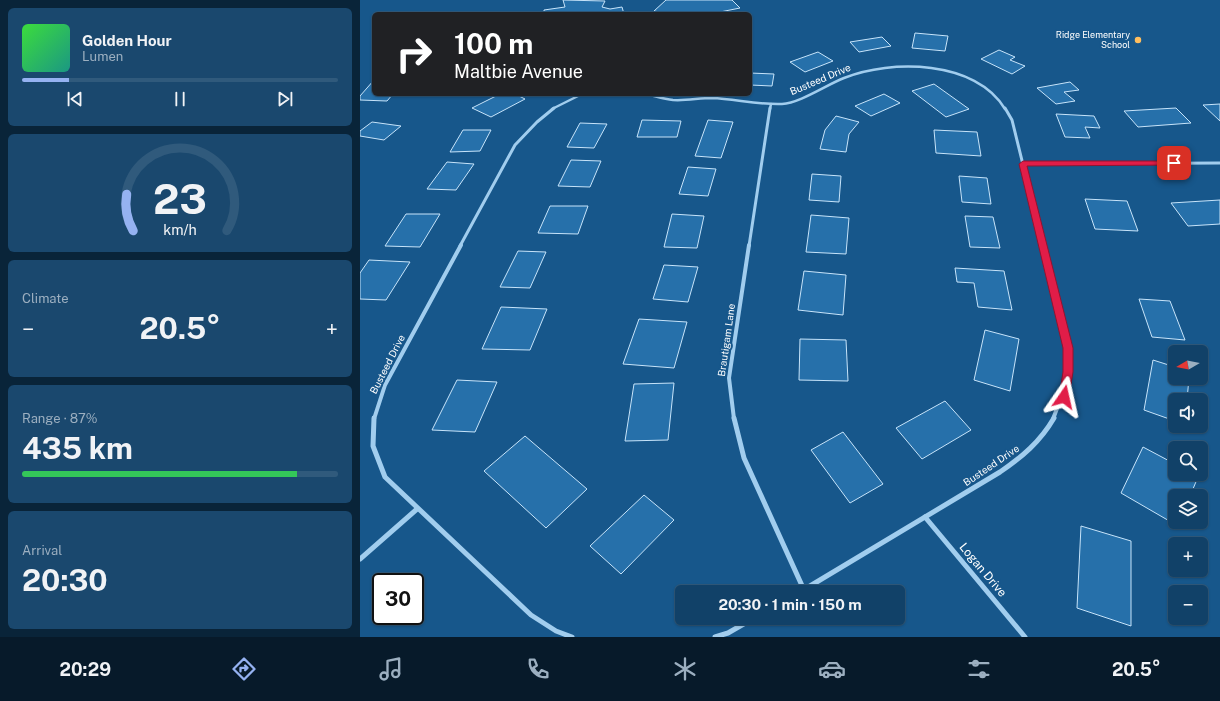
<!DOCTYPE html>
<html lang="en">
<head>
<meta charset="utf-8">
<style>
  :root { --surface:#114168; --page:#1a486e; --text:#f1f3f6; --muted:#9cafc0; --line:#305a7c; --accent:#95b2f1 }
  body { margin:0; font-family:"Public Sans",sans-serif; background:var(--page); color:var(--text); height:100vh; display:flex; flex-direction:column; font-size:15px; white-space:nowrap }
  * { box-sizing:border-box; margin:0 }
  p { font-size:13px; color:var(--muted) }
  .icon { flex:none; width:22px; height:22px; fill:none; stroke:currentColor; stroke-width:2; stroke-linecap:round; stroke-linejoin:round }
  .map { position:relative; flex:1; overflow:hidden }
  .drawer { display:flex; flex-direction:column; gap:8px; padding:8px; background:#092439; width:360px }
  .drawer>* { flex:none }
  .guide { position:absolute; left:12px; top:12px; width:380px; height:84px; border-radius:6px; box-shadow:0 1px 3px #0004,0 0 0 1px var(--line); background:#202124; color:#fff; overflow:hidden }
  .needle { width:26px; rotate:260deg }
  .tools { position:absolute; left:808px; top:345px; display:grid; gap:8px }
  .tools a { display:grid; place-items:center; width:40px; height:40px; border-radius:6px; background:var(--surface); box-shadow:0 1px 3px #0004,0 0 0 1px var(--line); font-size:20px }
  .speed { position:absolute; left:12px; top:573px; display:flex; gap:8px; font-size:20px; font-weight:700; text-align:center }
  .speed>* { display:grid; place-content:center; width:52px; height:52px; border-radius:50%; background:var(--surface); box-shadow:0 1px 3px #0004,0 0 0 1px var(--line); line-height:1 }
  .speed .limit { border:2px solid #111; border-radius:6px; background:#fff; color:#111 }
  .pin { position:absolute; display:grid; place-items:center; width:34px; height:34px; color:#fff; margin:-17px; border-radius:8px; box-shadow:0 2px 6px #0006 }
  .me { position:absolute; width:44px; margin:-22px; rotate:11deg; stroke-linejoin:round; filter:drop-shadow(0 0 3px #0008) }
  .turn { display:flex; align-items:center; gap:14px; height:84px; padding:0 16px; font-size:18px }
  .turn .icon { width:52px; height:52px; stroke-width:2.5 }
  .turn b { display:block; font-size:28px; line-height:34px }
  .big { font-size:30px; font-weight:700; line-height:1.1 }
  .drawer .tile { flex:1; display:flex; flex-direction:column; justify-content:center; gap:6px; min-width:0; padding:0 14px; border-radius:6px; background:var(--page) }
  .drawer .dial { align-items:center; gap:0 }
  .dial svg { height:104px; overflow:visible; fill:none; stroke:var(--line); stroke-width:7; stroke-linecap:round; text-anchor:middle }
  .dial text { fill:var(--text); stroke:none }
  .song { display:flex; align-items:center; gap:12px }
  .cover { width:48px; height:48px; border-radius:6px; background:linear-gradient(135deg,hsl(120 70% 55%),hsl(170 70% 35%)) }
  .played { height:4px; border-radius:2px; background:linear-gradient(90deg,var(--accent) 15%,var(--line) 15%) }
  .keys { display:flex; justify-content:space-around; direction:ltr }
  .heat { display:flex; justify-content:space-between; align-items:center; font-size:22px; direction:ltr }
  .charge { height:6px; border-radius:3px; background:linear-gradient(90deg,#34c759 87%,var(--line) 0) }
  .trip { position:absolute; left:315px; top:585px; width:230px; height:40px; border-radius:6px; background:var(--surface); box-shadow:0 1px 3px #0004,0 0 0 1px var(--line); font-weight:700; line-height:40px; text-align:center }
  .tab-bar { display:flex; height:64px; justify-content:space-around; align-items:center; background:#071a2a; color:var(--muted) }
  .tab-bar .icon { width:28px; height:28px }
  .tab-bar .current { color:var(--accent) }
  .tab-bar b { font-size:18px; color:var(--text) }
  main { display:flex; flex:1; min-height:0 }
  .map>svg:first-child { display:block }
  .building { fill:#2670aa; stroke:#c7e4fa }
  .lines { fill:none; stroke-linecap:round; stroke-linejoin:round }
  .minor-far3 { stroke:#a1cdee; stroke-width:2.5 }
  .minor-far2 { stroke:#a1cdee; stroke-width:3 }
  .minor-far1 { stroke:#a1cdee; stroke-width:4 }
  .minor { stroke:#a1cdee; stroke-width:5 }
  .route { fill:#e11d48; stroke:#92132f }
  .poi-dot { fill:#ffbe5e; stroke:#17578b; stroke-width:1.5 }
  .labels { text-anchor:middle; stroke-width:4; stroke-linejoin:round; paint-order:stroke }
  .far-poi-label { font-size:9px; fill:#fff; stroke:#17578b; text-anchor:end }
  .street-label { font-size:10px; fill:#fff; stroke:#17578b }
  .near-street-label { font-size:12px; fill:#fff; stroke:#17578b }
</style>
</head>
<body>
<main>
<section class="drawer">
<div class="tile">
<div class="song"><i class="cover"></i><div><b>Golden Hour</b><p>Lumen</p></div></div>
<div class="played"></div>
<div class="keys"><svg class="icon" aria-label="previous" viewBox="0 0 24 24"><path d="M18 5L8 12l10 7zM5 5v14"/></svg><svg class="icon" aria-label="pause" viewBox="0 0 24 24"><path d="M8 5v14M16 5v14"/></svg><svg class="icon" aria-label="next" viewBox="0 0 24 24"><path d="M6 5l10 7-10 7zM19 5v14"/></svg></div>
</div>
<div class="tile dial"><svg viewBox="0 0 100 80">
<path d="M14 69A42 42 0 1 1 86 69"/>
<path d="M14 69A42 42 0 0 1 9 41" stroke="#95b2f1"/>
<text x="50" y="56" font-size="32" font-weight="700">23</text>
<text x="50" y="72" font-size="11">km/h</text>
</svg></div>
<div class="tile"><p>Climate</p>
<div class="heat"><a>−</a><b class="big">20.5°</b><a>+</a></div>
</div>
<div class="tile"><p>Range · 87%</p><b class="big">435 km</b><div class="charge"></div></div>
<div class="tile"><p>Arrival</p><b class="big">20:30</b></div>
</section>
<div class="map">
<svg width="860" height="637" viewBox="0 0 860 637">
  <rect width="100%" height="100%" fill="#17578b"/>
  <!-- building -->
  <g class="building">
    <polygon points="203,0 245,1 242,7 250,9 262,7 264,14 184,14 184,10 205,7"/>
    <polygon points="306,0 372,0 380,8 350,14 313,14 294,11"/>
    <polygon points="555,33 588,36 585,51 552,48"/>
    <polygon points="522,37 531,46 499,52 490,42"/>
    <polygon points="639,50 655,57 650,60 665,66 652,74 621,59"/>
    <polygon points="458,52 473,61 445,72 430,62"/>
    <polygon points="390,73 414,74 412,86 390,85"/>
    <polygon points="14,80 14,94 33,94 27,101 0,100 0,96"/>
    <polygon points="710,82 719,90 704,92 715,101 696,104 677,88"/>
    <polygon points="574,84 609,109 586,117 552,91"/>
    <polygon points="140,94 155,94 165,99 131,117 112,108"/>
    <polygon points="524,94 540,103 511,116 495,106"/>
    <polygon points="860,104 860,121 843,105"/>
    <polygon points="816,108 831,123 778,127 764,111"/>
    <polygon points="696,114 734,116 740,128 725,127 730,138 705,137"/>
    <polygon points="476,116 499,122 489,134 486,152 460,149 465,130"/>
    <polygon points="282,120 321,121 317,137 277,137"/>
    <polygon points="348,120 373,122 361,158 335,156"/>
    <polygon points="12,122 41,126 24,140 0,136 0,131"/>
    <polygon points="220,123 247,124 234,148 207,147"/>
    <polygon points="103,130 131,130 120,151 90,152"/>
    <polygon points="574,130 617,132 621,156 576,153"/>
    <polygon points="211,160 241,161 230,187 198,186"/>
    <polygon points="87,162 114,164 96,190 67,189"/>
    <polygon points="328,167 356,169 348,196 319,194"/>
    <polygon points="452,174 481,176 479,202 449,200"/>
    <polygon points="599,176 627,178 631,204 602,202"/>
    <polygon points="725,199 767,201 778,231 735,229"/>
    <polygon points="860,200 860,224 828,226 811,203"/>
    <polygon points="190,206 228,206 218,234 178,233"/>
    <polygon points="46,214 80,214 60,247 25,246"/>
    <polygon points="312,214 344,216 337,248 304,247"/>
    <polygon points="451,215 489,218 486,254 446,252"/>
    <polygon points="605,216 633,217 640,248 610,247"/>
    <polygon points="158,251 186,252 170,288 140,287"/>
    <polygon points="9,260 50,262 26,300 0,299 0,273"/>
    <polygon points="304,265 338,267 328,302 293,299"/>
    <polygon points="595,268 644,271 652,310 618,307 614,283 597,282"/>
    <polygon points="444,271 486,275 483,315 438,310"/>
    <polygon points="779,299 810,301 825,340 792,337"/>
    <polygon points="141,307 187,309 170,350 122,349"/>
    <polygon points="279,319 327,322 314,368 263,364"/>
    <polygon points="625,330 659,339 650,391 614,380"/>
    <polygon points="440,339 486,340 488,381 439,380"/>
    <polygon points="793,360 815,367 815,378 829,378 827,400 815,400 815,421 784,410"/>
    <polygon points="97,380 137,382 115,432 72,430"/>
    <polygon points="314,383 308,440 265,441 274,384"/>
    <polygon points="585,401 611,430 562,459 536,428"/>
    <polygon points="483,432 523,484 490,503 451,450"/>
    <polygon points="165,436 227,489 186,528 124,471"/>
    <polygon points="783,447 815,464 815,474 833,474 838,477 830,496 815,496 815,522 820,522 818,526 761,493"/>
    <polygon points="284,495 314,520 261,574 230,546"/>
    <polygon points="721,526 771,541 771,626 717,608"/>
  </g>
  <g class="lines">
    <!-- minor-far3 -->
    <g class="minor-far3">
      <path d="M286,94c9,2 18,5 27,6 13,1 26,-2 39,-2 23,1 47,7 70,6 18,-1 44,-19 62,-26 47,-19 132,-18 161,31"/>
      <polyline points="192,109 222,94"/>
      <polyline points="410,109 411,104"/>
    </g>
    <!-- minor-far2 -->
    <g class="minor-far2">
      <polyline points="645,108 652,120 683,246"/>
      <polyline points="663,164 860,163"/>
      <polyline points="100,246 155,145 177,122 194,108"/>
      <polyline points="389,246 410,108"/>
    </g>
    <!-- minor-far1 -->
    <g class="minor-far1">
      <polyline points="683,245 708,348 704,390 693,419"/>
      <polyline points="14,419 25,385 101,245"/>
      <polyline points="374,419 369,378 389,245"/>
    </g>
    <!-- minor -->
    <g class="minor">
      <polyline points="14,418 13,446 25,477 171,615 196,631 212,637"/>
      <polyline points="374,418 384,458 444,590"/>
      <polyline points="565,517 665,637"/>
      <polyline points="0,559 57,509"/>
      <path d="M440,592l200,-120c22,-15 40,-30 54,-54"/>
      <polyline points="355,637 368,633 394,618"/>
    </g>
  </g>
  <!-- route -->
  <polygon class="route" points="814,161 818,163 817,165 667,166 713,348 713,372 709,397 704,401 700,400 699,397 703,372 703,348 659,164 663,161"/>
  <!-- markers -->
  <circle class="poi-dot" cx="778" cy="40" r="4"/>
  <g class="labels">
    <!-- far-poi labels -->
    <g class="far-poi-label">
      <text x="770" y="38">Ridge Elementary<tspan x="770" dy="10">School</tspan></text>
    </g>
    <!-- street labels -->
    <g class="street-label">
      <text transform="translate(460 79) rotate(-23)" y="4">Busteed Drive</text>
      <text transform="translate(366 340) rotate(-82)" y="4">Brautigam Lane</text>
      <text transform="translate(27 364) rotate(-63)" y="4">Busteed Drive</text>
      <text transform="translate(631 465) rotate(-34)" y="4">Busteed Drive</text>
    </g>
    <!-- near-street labels -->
    <g class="near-street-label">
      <text transform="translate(623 570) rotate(50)" y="4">Logan Drive</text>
    </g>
  </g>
</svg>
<div class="tools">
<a><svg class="needle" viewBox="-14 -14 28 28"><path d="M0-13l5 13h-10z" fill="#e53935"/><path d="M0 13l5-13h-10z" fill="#9cafc0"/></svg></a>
<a><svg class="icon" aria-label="sound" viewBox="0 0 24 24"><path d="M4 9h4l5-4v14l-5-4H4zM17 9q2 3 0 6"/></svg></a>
<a><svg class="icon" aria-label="search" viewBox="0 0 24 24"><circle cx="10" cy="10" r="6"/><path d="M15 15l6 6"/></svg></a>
<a><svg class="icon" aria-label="layers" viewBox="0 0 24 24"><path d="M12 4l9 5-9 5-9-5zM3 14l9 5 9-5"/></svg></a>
<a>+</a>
<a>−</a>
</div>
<div class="speed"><div class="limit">30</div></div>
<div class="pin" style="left:814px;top:163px;background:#d93025"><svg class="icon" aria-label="arrive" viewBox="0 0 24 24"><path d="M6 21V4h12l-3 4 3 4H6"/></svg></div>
<svg class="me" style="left:704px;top:397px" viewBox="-20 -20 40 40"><path d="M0-17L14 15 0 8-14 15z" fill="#e11d48" stroke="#fff" stroke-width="4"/></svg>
<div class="trip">20:30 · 1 min · 150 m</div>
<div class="guide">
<div class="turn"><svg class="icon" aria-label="right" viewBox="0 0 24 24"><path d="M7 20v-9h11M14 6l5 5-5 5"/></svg><div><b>100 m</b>Maltbie Avenue</div></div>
</div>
</div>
</main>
<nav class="tab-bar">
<b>20:29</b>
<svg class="icon current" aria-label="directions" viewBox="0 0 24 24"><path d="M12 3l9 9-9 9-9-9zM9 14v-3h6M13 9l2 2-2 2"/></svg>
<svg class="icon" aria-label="music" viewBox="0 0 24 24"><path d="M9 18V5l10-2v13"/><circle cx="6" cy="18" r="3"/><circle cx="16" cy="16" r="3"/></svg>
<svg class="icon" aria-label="phone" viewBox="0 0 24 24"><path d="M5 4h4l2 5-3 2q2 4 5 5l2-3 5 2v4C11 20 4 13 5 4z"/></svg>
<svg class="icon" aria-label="climate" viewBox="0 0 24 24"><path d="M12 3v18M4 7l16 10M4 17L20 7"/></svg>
<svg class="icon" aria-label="car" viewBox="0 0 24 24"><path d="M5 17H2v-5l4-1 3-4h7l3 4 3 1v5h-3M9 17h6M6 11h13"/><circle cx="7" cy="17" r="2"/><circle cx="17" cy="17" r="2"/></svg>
<svg class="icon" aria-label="filters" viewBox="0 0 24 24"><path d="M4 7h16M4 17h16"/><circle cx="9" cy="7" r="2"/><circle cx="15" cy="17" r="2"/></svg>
<b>20.5°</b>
</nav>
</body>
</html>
